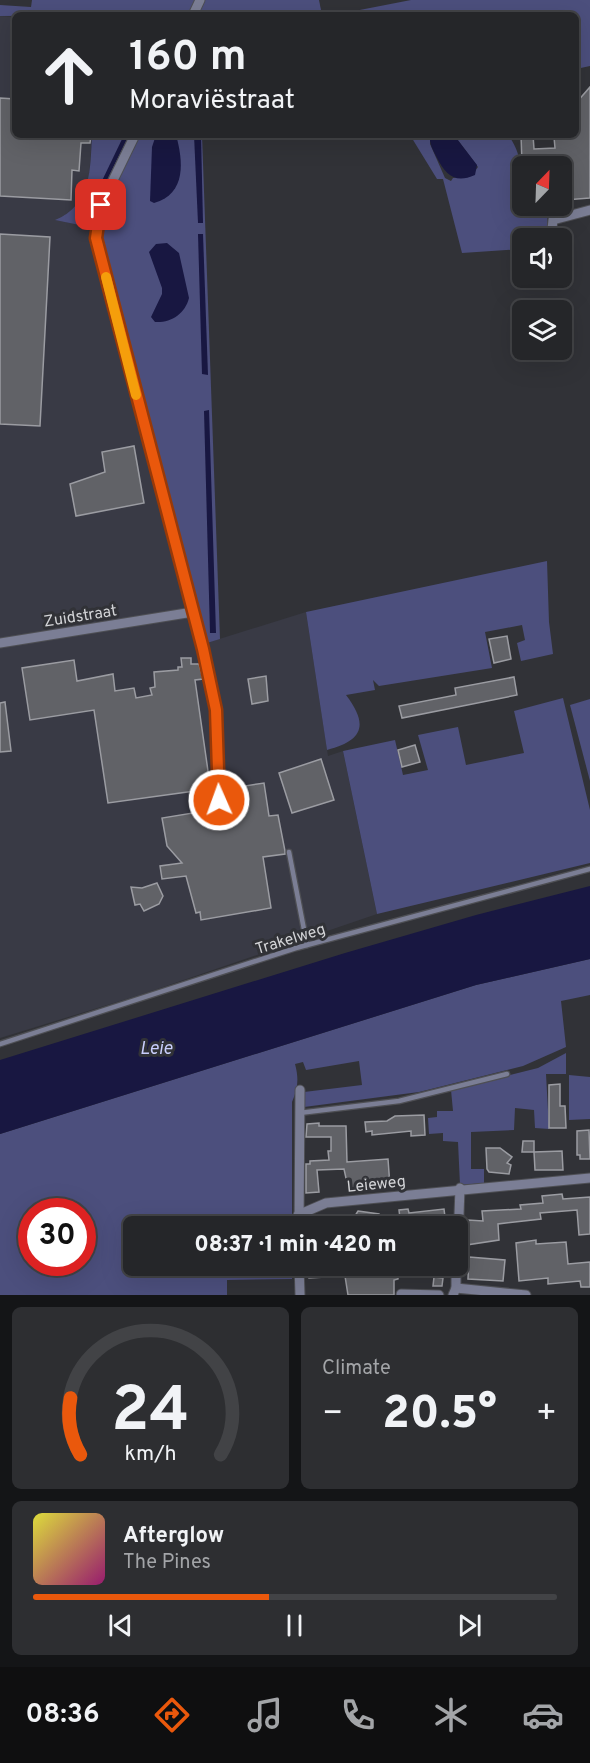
<!DOCTYPE html>
<html lang="en">
<head>
<meta charset="utf-8">
<style>
  :root { --surface:#252629; --page:#2d2e31; --text:#f1f3f6; --muted:#a3a5a8; --line:#424346; --accent:#ea580c }
  body { margin:0; font-family:Overpass,sans-serif; background:var(--page); color:var(--text); height:100vh; display:flex; flex-direction:column; font-size:22px; white-space:nowrap }
  * { box-sizing:border-box; margin:0 }
  p { font-size:20px; color:var(--muted) }
  .icon { flex:none; width:33px; height:33px; fill:none; stroke:currentColor; stroke-width:2; stroke-linecap:round; stroke-linejoin:round }
  .map { position:relative; height:1295px; overflow:hidden }
  .side { display:flex; flex-direction:column; gap:12px; padding:12px; background:#141517; flex:1 }
  .side>* { flex:none }
  .banner { position:absolute; left:12px; top:12px; width:567px; height:126px; border-radius:9px; box-shadow:0 6px 24px #0002,0 0 0 2px var(--line); background:#252629; color:var(--text); overflow:hidden }
  .needle { width:39px; rotate:23deg }
  .buttons { position:absolute; left:512px; top:156px; display:grid; gap:12px }
  .buttons a { display:grid; place-items:center; width:60px; height:60px; border-radius:9px; background:var(--surface); box-shadow:0 6px 24px #0002,0 0 0 2px var(--line); font-size:30px }
  .speed { position:absolute; left:18px; top:1198px; display:flex; gap:12px; font-size:30px; font-weight:700; text-align:center }
  .speed>* { display:grid; place-content:center; width:78px; height:78px; border-radius:50%; background:var(--surface); box-shadow:0 6px 24px #0002,0 0 0 2px var(--line); line-height:1 }
  .speed .limit { border:9px solid #d22; background:#fff; color:#111 }
  .pin { position:absolute; display:grid; place-items:center; width:51px; height:51px; color:#fff; margin:-26px; border-radius:12px; box-shadow:0 3px 9px #0006 }
  .me { position:absolute; width:66px; margin:-33px; rotate:358deg; stroke-linejoin:round; filter:drop-shadow(0 0 4px #0008) }
  .turn { display:flex; align-items:center; gap:21px; height:126px; padding:0 18px; font-size:27px }
  .turn .icon { width:78px; height:78px; stroke-width:2.5 }
  .turn b { display:block; font-size:42px; line-height:51px }
  .big { font-size:45px; font-weight:800; line-height:1.1 }
  .side .card { flex:1; display:flex; flex-direction:column; justify-content:center; gap:9px; min-width:0; padding:0 21px; border-radius:9px; background:var(--page) }
  .side .dial { align-items:center; gap:0 }
  .dial svg { height:156px; overflow:visible; fill:none; stroke:var(--line); stroke-width:7; stroke-linecap:round; text-anchor:middle }
  .dial text { fill:var(--text); stroke:none }
  .song { display:flex; align-items:center; gap:18px }
  .cover { width:72px; height:72px; border-radius:9px; background:linear-gradient(135deg,hsl(60 70% 55%),hsl(320 70% 35%)) }
  .played { height:6px; border-radius:3px; background:linear-gradient(90deg,var(--accent) 45%,var(--line) 45%) }
  .keys { display:flex; justify-content:space-around; direction:ltr }
  .heat { display:flex; justify-content:space-between; align-items:center; font-size:33px; direction:ltr }
  .side .tiles { flex:1; display:grid; gap:12px; grid-template-columns:1fr 1fr }
  .card:last-child { grid-column:span 2 }
  .trip { position:absolute; left:123px; top:1216px; width:345px; height:60px; border-radius:9px; background:var(--surface); box-shadow:0 6px 24px #0002,0 0 0 2px var(--line); font-weight:800; line-height:60px; text-align:center }
  .tab-bar { display:flex; height:96px; justify-content:space-around; align-items:center; background:#0f0f10; color:var(--muted) }
  .tab-bar .icon { width:42px; height:42px }
  .tab-bar .selected { color:var(--accent) }
  .tab-bar b { font-size:27px; color:var(--text) }
  .map>svg:first-child { display:block }
  .built { fill:#393a45 }
  .green { fill:#4c4f7d; fill-rule:evenodd }
  .water { fill:#181741 }
  .building { fill:#616267; stroke:#9b9ca2; stroke-width:1.5 }
  .lines { fill:none; stroke-linecap:round; stroke-linejoin:round }
  .service-casing { stroke:#4e4f54; stroke-width:7 }
  .minor-casing { stroke:#4e4f54; stroke-width:11 }
  .service { stroke:#7b7e95; stroke-width:4.5 }
  .minor { stroke:#7b7e95; stroke-width:9 }
  .route-casing { stroke:#983908; stroke-width:15 }
  .route { stroke:#ea580c; stroke-width:10 }
  .slow { stroke:#f59e0b; stroke-width:10 }
  .labels { text-anchor:middle; stroke-width:6; stroke-linejoin:round; paint-order:stroke }
  .street-label { font-size:16px; fill:#d2d3d6; stroke:#313237 }
  .water-label { font-size:18px; font-style:italic; fill:#c9cefc; stroke:#313237 }
</style>
</head>
<body>
<div class="map">
<svg width="590" height="1295" viewBox="0 0 590 1295">
  <rect width="100%" height="100%" fill="#313237"/>
  <!-- built -->
  <polygon class="built" points="0,16 15,17 15,135 92,135 89,179 85,189 74,210 56,220 89,227 197,646 306,612 328,756 343,751 377,914 140,995 0,1038"/>
  <!-- green -->
  <g class="green">
    <polygon points="32,0 195,0 190,15 0,16 0,5 31,7"/>
    <polygon points="204,0 319,0 322,15 197,15"/>
    <polygon points="411,0 590,0 590,66 576,69 576,15 334,15"/>
    <path d="M92,135h39l-42,92 -34,-7c37,-15 35,-51 37,-85z"/>
    <polygon points="139,135 202,135 220,639 207,643 100,241 104,209"/>
    <path d="M410,135h20v9l15,34 6,3 2,-3 18,-2 7,-9 -24,-32h54c16,20 14,46 14,71h25l1,32h-26v11l-60,4 -19,-74h-6z"/>
    <path d="M547,561l2,61 4,32 -32,7 -4,-18 8,-3 -3,-15 -37,7 7,36 -113,18 -6,-6 2,10 -29,5c23,30 17,46 -19,55l-21,-138z"/>
    <polygon points="563,698 590,810 590,863 377,914 343,751 395,740 403,775 428,770 418,735 458,727 466,765 524,753 514,711"/>
    <polygon points="590,699 590,781 570,705"/>
    <path d="M590,959v36l-29,6 5,46 -43,19 -104,26 -115,15v-15l58,-7 -3,-24 -53,9 -3,-8 -8,2c4,15 3,24 -3,38v125h-158v39h158v13l-65,1v15h-227v-161l476,-149zM32,1212h50v51h-50z"/>
    <polygon points="566,1053 566,1074 546,1074 549,1129 535,1128 534,1110 515,1108 514,1130 471,1132 471,1169 484,1169 484,1183 460,1185 458,1142 443,1141 443,1133 429,1134 428,1118 437,1117 437,1111 453,1111 451,1090 538,1068"/>
    <polygon points="569,1075 590,1077 590,1119 569,1120"/>
  </g>
  <!-- water -->
  <g class="water">
    <polygon points="124,135 129,135 90,215 86,214"/>
    <path d="M156,135h20c7,25 11,59 -22,68l-4,-2 2,-54z"/>
    <polygon points="194,135 201,135 203,223 198,223"/>
    <path d="M430,135h24l23,30 -2,10c-20,9 -29,0 -38,-17 -4,-8 -8,-14 -7,-23z"/>
    <polygon points="198,234 203,234 208,375 202,374"/>
    <path d="M167,243l12,10 10,45c-4,16 -18,25 -34,24l-4,-5 11,-23v-6l-13,-36 7,-8z"/>
    <polygon points="209,410 216,633 210,633 204,411"/>
    <polygon points="590,886 590,959 476,985 0,1134 0,1060 345,953 476,915"/>
  </g>
  <!-- building -->
  <g class="building">
    <polygon points="590,87 590,198 565,200 562,164 522,164 521,135 533,135 534,149 555,148 554,137 576,135 576,103"/>
    <polygon points="0,98 15,99 15,135 91,135 90,143 81,143 79,171 72,170 71,200 0,196"/>
    <polygon points="0,234 50,237 40,426 0,424"/>
    <polygon points="134,446 144,503 76,516 70,484 105,472 102,452"/>
    <polygon points="507,636 511,659 494,663 489,639"/>
    <polygon points="181,658 191,658 191,664 199,664 203,679 195,680 209,778 202,790 108,803 94,710 30,720 22,668 74,660 77,681 113,674 115,691 134,688 136,698 152,695 150,688 155,687 154,672 178,670 178,667 182,667"/>
    <polygon points="266,676 268,701 252,704 248,679"/>
    <polygon points="514,677 517,695 402,718 399,706 456,695 455,688"/>
    <polygon points="5,702 11,751 0,752 0,703"/>
    <polygon points="415,745 420,762 402,767 398,750"/>
    <polygon points="321,759 334,800 292,813 279,773"/>
    <polygon points="264,783 269,816 278,815 285,851 285,854 263,857 271,908 201,920 200,912 196,913 186,876 162,879 160,866 182,863 167,846 162,818 230,807 226,789"/>
    <polygon points="157,883 163,896 159,904 144,911 140,904 135,905 131,887 142,888"/>
    <polygon points="560,1084 560,1106 565,1106 566,1128 549,1128 549,1085"/>
    <polygon points="424,1115 425,1135 411,1136 411,1131 372,1135 372,1131 366,1132 365,1122 387,1121 395,1116"/>
    <polygon points="319,1123 319,1126 346,1126 347,1162 388,1159 390,1186 349,1192 344,1169 317,1170 319,1192 306,1193 306,1164 310,1164 310,1161 329,1160 328,1151 331,1151 331,1137 306,1137 307,1124"/>
    <polygon points="589,1130 590,1159 580,1159 580,1155 577,1155 577,1131"/>
    <polygon points="523,1141 534,1141 534,1152 522,1152"/>
    <polygon points="486,1148 500,1148 512,1157 507,1163 511,1165 509,1174 489,1172 487,1169"/>
    <polygon points="562,1151 563,1170 535,1170 534,1152"/>
    <polygon points="562,1194 563,1199 590,1197 590,1234 579,1235 577,1210 540,1213 541,1219 498,1224 499,1240 466,1245 468,1220 483,1221 482,1211 521,1209 520,1205 543,1203 542,1196"/>
    <polygon points="408,1209 409,1213 444,1209 446,1225 401,1227 399,1210"/>
    <polygon points="358,1211 379,1214 380,1227 350,1227 349,1216 355,1216"/>
    <polygon points="536,1240 536,1244 566,1242 568,1264 590,1262 590,1287 581,1287 580,1281 548,1284 548,1278 519,1281 516,1243"/>
    <polygon points="469,1257 505,1260 503,1281 468,1279"/>
    <polygon points="308,1266 324,1266 325,1277 309,1278"/>
    <polygon points="351,1266 398,1267 398,1279 394,1280 394,1295 348,1295 345,1276 352,1276"/>
    <polygon points="434,1277 443,1278 442,1286 433,1286"/>
  </g>
  <g class="lines">
    <!-- service casing -->
    <g class="service-casing">
      <g id="service">
        <polyline points="289,852 307,945"/>
        <polyline points="0,1044 296,948 590,869"/>
        <polyline points="299,1113 399,1101 507,1074"/>
      </g>
    </g>
    <!-- minor casing -->
    <g class="minor-casing">
      <g id="minor">
        <polyline points="193,15 200,0"/>
        <polyline points="135,135 101,205 96,238 203,649 216,710 219,800"/>
        <polyline points="551,238 553,220 590,210"/>
        <polyline points="0,643 193,612"/>
        <polyline points="298,1215 326,1203 590,1178"/>
        <polyline points="299,1227 300,1090"/>
        <polyline points="458,1241 460,1188"/>
        <polyline points="299,1266 300,1295"/>
        <polyline points="456,1288 526,1295"/>
        <polyline points="401,1294 439,1295"/>
        <polyline points="453,1295 456,1288 456,1266"/>
      </g>
    </g>
    <!-- service -->
    <use href="#service" class="service"/>
    <!-- minor -->
    <use href="#minor" class="minor"/>
  </g>
  <g class="lines">
    <!-- route casing -->
    <g class="route-casing">
      <polyline id="route" points="101,205 96,238 203,649 216,710 219,800"/>
    </g>
    <!-- route -->
    <use href="#route" class="route"/>
    <!-- slow -->
    <polyline class="slow" points="106,277 136,395"/>
  </g>
  <g class="labels">
    <!-- street labels -->
    <g class="street-label">
      <text transform="translate(80 615) rotate(-9)" y="6">Zuidstraat</text>
      <text transform="translate(290 938) rotate(-17)" y="6">Trakelweg</text>
      <text transform="translate(376 1183) rotate(-6)" y="6">Leieweg</text>
    </g>
    <!-- water labels -->
    <g class="water-label">
      <text x="156" y="1054">Leie</text>
    </g>
  </g>
</svg>
<div class="buttons">
<a><svg class="needle" viewBox="-14 -14 28 28"><path d="M0-13l5 13h-10z" fill="#e53935"/><path d="M0 13l5-13h-10z" fill="#a3a5a8"/></svg></a>
<a><svg class="icon" aria-label="sound" viewBox="0 0 24 24"><path d="M4 9h4l5-4v14l-5-4H4zM17 9q2 3 0 6"/></svg></a>
<a><svg class="icon" aria-label="layers" viewBox="0 0 24 24"><path d="M12 4l9 5-9 5-9-5zM3 14l9 5 9-5"/></svg></a>
</div>
<div class="speed"><div class="limit">30</div></div>
<div class="pin" style="left:101px;top:205px;background:#d93025"><svg class="icon" aria-label="arrive" viewBox="0 0 24 24"><path d="M6 21V4h12l-3 4 3 4H6"/></svg></div>
<svg class="me" style="left:219px;top:800px" viewBox="-20 -20 40 40"><circle r="17" fill="#ea580c" stroke="#fff" stroke-width="3"/><path d="M0-11L8 9 0 5-8 9z" fill="#fff"/></svg>
<div class="trip">08:37 · 1 min · 420 m</div>
<div class="banner">
<div class="turn"><svg class="icon" aria-label="ahead" viewBox="0 0 24 24"><path d="M12 20V5M6 11l6-6 6 6"/></svg><div><b>160 m</b>Moraviëstraat</div></div>
</div>
</div>
<section class="side">
<div class="tiles">
<div class="card dial"><svg viewBox="0 0 100 80">
<path d="M14 69A42 42 0 1 1 86 69"/>
<path d="M14 69A42 42 0 0 1 9 40" stroke="#ea580c"/>
<text x="50" y="56" font-size="32" font-weight="700">24</text>
<text x="50" y="72" font-size="11">km/h</text>
</svg></div>
<div class="card"><p>Climate</p>
<div class="heat"><a>−</a><b class="big">20.5°</b><a>+</a></div>
</div>
<div class="card">
<div class="song"><i class="cover"></i><div><b>Afterglow</b><p>The Pines</p></div></div>
<div class="played"></div>
<div class="keys"><svg class="icon" aria-label="previous" viewBox="0 0 24 24"><path d="M18 5L8 12l10 7zM5 5v14"/></svg><svg class="icon" aria-label="pause" viewBox="0 0 24 24"><path d="M8 5v14M16 5v14"/></svg><svg class="icon" aria-label="next" viewBox="0 0 24 24"><path d="M6 5l10 7-10 7zM19 5v14"/></svg></div>
</div>
</div>
</section>
<nav class="tab-bar">
<b>08:36</b>
<svg class="icon selected" aria-label="directions" viewBox="0 0 24 24"><path d="M12 3l9 9-9 9-9-9zM9 14v-3h6M13 9l2 2-2 2"/></svg>
<svg class="icon" aria-label="music" viewBox="0 0 24 24"><path d="M9 18V5l10-2v13"/><circle cx="6" cy="18" r="3"/><circle cx="16" cy="16" r="3"/></svg>
<svg class="icon" aria-label="phone" viewBox="0 0 24 24"><path d="M5 4h4l2 5-3 2q2 4 5 5l2-3 5 2v4C11 20 4 13 5 4z"/></svg>
<svg class="icon" aria-label="climate" viewBox="0 0 24 24"><path d="M12 3v18M4 7l16 10M4 17L20 7"/></svg>
<svg class="icon" aria-label="car" viewBox="0 0 24 24"><path d="M5 17H2v-5l4-1 3-4h7l3 4 3 1v5h-3M9 17h6M6 11h13"/><circle cx="7" cy="17" r="2"/><circle cx="17" cy="17" r="2"/></svg>
</nav>
</body>
</html>
